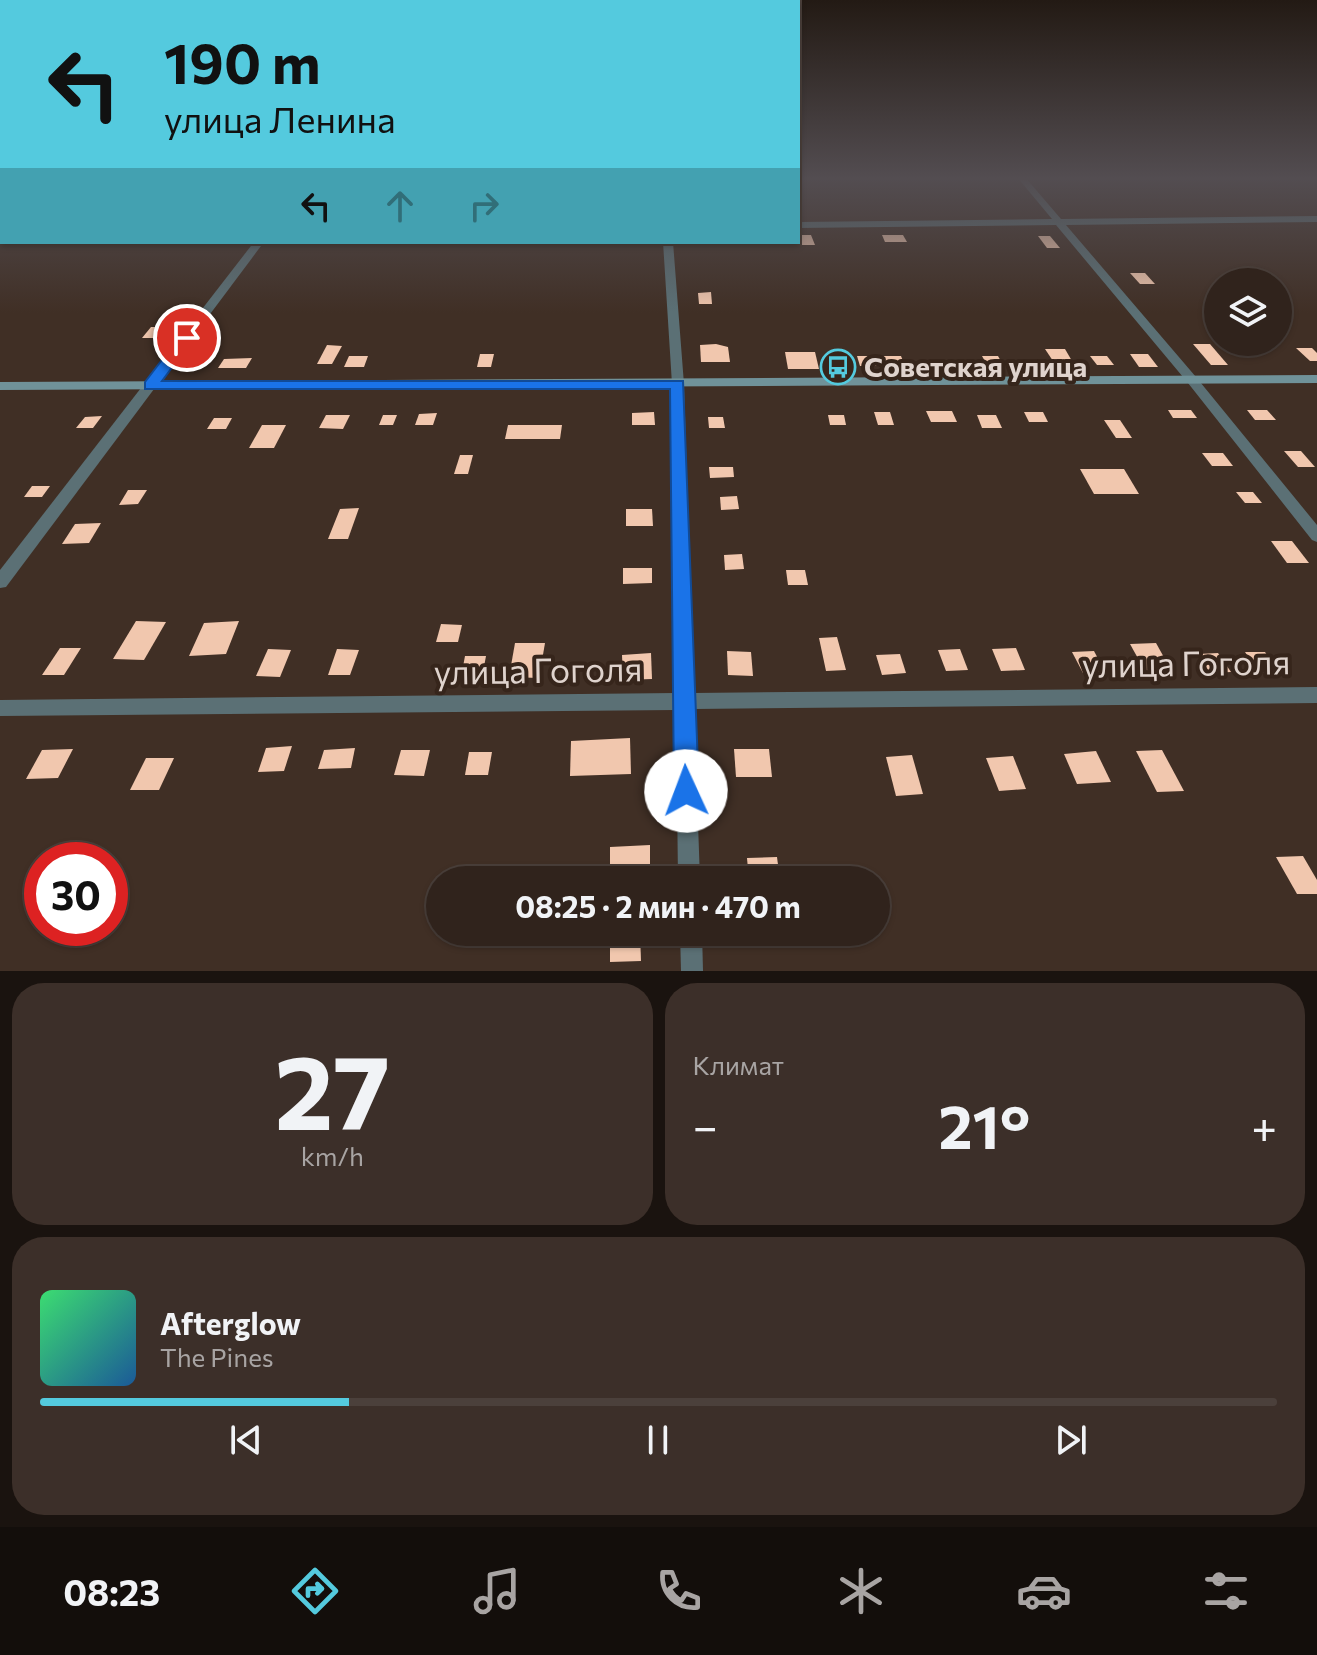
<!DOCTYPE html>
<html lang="ru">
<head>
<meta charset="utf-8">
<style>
  :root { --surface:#30231c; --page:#3c2f29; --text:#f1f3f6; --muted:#a8a4a3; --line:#4b403b; --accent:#54cade }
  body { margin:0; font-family:Commissioner,sans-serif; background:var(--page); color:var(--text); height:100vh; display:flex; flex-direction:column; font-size:30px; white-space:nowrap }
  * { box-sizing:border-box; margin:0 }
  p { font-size:26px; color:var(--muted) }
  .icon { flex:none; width:44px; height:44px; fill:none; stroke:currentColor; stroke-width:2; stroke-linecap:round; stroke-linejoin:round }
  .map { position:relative; height:971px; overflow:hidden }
  .panel { display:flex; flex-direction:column; gap:12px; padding:12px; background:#1a130f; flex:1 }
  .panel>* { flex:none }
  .banner { position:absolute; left:0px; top:0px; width:800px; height:244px; box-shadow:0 2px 6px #0004,0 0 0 2px var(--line); background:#54cade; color:#111; overflow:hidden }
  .buttons { position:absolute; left:1204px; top:268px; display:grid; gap:16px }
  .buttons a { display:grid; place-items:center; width:88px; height:88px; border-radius:50%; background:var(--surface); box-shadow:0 2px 6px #0004,0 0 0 2px var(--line); font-size:40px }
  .speed { position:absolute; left:24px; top:842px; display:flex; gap:16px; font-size:40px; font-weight:700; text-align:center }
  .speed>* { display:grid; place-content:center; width:104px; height:104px; border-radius:50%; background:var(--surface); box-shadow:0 2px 6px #0004,0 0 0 2px var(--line); line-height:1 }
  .speed .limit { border:12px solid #d22; background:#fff; color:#111 }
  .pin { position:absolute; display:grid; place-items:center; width:68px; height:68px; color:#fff; margin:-34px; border:4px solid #fff; border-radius:50%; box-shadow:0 2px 8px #0007 }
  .me { position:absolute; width:88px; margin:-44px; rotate:358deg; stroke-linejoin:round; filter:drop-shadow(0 0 6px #0008) }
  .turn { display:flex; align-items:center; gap:28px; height:168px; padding:0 32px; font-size:36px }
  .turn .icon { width:104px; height:104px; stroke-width:2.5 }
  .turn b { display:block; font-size:56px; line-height:68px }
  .lanes { display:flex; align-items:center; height:76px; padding:0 32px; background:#0003; justify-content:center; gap:40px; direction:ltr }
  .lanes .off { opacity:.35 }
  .big { font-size:60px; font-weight:700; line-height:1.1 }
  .panel .tile { flex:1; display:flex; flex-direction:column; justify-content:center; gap:12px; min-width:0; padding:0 28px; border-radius:32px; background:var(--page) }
  .panel .dial { align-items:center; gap:0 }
  .dial b { font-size:104px; line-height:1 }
  .song { display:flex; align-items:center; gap:24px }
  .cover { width:96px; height:96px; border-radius:12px; background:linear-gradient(135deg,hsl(140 70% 55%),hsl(210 70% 35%)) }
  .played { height:8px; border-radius:4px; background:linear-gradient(90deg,var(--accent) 25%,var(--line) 25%) }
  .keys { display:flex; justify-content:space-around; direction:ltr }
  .heat { display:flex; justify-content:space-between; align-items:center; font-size:44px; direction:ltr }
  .panel .tiles { flex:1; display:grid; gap:12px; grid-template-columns:1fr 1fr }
  .tile:last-child { grid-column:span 2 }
  .trip { position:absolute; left:426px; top:866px; width:464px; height:80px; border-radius:40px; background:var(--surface); box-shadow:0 2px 6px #0004,0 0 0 2px var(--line); font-weight:700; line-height:80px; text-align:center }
  .menu { display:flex; height:128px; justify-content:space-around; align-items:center; background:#130e0b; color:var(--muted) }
  .menu .icon { width:56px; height:56px }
  .menu .on { color:var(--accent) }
  .menu b { font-size:36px; color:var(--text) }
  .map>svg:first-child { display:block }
  .building { fill:#f1c7ae }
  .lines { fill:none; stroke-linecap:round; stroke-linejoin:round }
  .minor { fill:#5b7075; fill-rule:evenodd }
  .secondary { fill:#709299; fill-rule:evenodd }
  .route { fill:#1a73e8; stroke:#114b97; stroke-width:2 }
  .labels { text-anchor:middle; stroke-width:8; stroke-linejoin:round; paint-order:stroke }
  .poi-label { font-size:28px; font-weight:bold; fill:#dfd3cd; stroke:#36251b; text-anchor:start }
  .near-street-label { font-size:34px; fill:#dfd3cd; stroke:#36251b }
</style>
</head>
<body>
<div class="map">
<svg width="1317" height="971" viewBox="0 0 1317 971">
  <rect width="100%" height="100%" fill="#402f25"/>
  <!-- building -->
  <g class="building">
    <polygon points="798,235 811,235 815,245 800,245"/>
    <polygon points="882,235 903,235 907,242 885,242"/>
    <polygon points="1038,236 1050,236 1060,248 1047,248"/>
    <polygon points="1130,273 1145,273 1155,284 1140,284"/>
    <polygon points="711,292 712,304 699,304 698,293"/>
    <polygon points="151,327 165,327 156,338 142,338"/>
    <polygon points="716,344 728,347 730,362 701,362 700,345"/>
    <polygon points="1193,344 1210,344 1228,365 1211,365"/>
    <polygon points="327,345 342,346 332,364 317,364"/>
    <polygon points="1296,348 1312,348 1317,353 1317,361 1310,361"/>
    <polygon points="1045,349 1065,349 1072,361 1053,361"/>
    <polygon points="785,352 815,352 819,369 788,369"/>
    <polygon points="480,354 494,354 491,367 477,367"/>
    <polygon points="1130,354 1148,354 1158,367 1139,367"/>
    <polygon points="349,356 368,356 364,367 344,367"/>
    <polygon points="857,356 901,356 905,366 860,366"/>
    <polygon points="982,356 998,356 1003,365 987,365"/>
    <polygon points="1090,356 1107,356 1114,365 1097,365"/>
    <polygon points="252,358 246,368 218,368 224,359"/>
    <polygon points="1168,410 1191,410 1197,418 1173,418"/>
    <polygon points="1247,410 1267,410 1276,420 1255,420"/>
    <polygon points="926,411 952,411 957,422 931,422"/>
    <polygon points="654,412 655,425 632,425 632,413"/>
    <polygon points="874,412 890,412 894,425 878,425"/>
    <polygon points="1024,412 1043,412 1048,422 1029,422"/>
    <polygon points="437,413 433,425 415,425 419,414"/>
    <polygon points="326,415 350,415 343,429 319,428"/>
    <polygon points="383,415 397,415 393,425 379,425"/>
    <polygon points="828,415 844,415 846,425 830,425"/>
    <polygon points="977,415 996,415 1002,428 982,428"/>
    <polygon points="102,416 93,428 76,428 85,417"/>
    <polygon points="708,417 723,417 725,428 709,428"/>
    <polygon points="214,418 232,418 226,429 207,429"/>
    <polygon points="1104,420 1120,420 1132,438 1116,438"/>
    <polygon points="262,425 286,425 274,448 249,448"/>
    <polygon points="508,425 562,425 560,439 505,439"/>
    <polygon points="1284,451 1301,451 1315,467 1298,467"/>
    <polygon points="1202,453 1223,453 1233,466 1212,466"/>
    <polygon points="460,455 473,455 468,474 454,474"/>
    <polygon points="709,467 733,467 734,477 710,478"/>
    <polygon points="1080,469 1124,469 1139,494 1094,494"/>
    <polygon points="32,486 50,486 42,497 24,497"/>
    <polygon points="128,490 147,490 138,504 119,505"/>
    <polygon points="1236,492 1253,492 1262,503 1245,503"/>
    <polygon points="737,496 739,509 721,510 720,497"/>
    <polygon points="359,508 348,539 328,539 340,509"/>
    <polygon points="626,509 652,509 653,526 626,526"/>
    <polygon points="101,523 89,543 62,544 75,524"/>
    <polygon points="1271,541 1292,541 1309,563 1287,563"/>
    <polygon points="742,554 744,569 725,570 724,555"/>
    <polygon points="623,568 652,568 652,583 623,584"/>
    <polygon points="786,570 805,570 808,585 788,585"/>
    <polygon points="136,621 166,622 144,660 113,659"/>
    <polygon points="239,621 226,654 189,656 204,623"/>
    <polygon points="441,624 462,625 458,642 436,642"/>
    <polygon points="837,637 846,670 826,671 819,638"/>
    <polygon points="515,643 545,643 539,678 509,677"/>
    <polygon points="1156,643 1171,670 1145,671 1130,644"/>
    <polygon points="60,648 81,648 64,675 42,675"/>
    <polygon points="1016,648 1025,670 1001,671 992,649"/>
    <polygon points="268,649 291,650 280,677 256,676"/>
    <polygon points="337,649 359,650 350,675 328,675"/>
    <polygon points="960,649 968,670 946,671 938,650"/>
    <polygon points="727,651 751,652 753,676 728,675"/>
    <polygon points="1094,651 1105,672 1083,673 1072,652"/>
    <polygon points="1245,652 1265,652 1279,672 1259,673"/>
    <polygon points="651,653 652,679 623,680 622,655"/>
    <polygon points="1218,653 1231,672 1210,673 1198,654"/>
    <polygon points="900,654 906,673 882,675 876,655"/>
    <polygon points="465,656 486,656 482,677 461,677"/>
    <polygon points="630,738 631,774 570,776 571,741"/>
    <polygon points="292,746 284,771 258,772 266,748"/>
    <polygon points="355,748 351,768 318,769 324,750"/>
    <polygon points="73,749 58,778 26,779 42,750"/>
    <polygon points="734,749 769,749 772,777 736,777"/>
    <polygon points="401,750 430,750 424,776 394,775"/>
    <polygon points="1162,750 1184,791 1157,792 1136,751"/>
    <polygon points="1096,751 1111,782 1077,784 1064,754"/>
    <polygon points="469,752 492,752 488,775 465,775"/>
    <polygon points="912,755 923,794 896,796 886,757"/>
    <polygon points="1013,756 1026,789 999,791 986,758"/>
    <polygon points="146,758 174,758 159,790 130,790"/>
    <polygon points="650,845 650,872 610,874 610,847"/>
    <polygon points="1303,856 1317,880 1317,894 1297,894 1276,857"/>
    <polygon points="777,857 780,880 749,880 747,858"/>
    <polygon points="610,932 640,932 641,961 610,962"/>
  </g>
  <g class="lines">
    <!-- minor -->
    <g class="minor">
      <polygon points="1017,177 1025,177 1061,219 1317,216 1317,222 1066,225 1196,377 1317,525 1317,542 1312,540 1188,383 1056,225 798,228 798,222 1052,219"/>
      <rect x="0" y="224" width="2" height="6"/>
      <polygon points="254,242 264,242 6,587 0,588 0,570"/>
      <polygon points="663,242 673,242 684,384 694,693 1317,687 1317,703 694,709 700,880 678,880 676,710 0,716 0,700 676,693 672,384"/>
      <polygon points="680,932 702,932 703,971 681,971"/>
    </g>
    <!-- secondary -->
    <polygon class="secondary" points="1317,375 1317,383 0,390 0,382"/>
  </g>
  <!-- sky -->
  <linearGradient id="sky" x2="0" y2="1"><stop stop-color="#231a14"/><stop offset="0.57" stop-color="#534d51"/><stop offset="1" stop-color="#534d51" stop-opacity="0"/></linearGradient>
  <rect width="1317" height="313" fill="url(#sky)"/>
  <!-- route -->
  <polygon class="route" points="187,333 194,338 162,381 683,381 699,791 695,800 686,803 677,800 674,791 670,389 145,389 145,382 181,335"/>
  <!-- icons -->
  <defs>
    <g id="bus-ring" transform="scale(1.8)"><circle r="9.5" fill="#36251b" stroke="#54cade" stroke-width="1.5"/><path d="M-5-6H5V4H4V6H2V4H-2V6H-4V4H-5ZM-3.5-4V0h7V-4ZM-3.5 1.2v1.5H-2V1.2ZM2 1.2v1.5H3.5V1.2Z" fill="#54cade"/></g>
  </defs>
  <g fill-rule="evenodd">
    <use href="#bus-ring" x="838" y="367"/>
  </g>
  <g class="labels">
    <!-- poi labels -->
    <g class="poi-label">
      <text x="864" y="377">Советская улица</text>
    </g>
    <!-- near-street labels -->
    <g class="near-street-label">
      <text transform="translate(1186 664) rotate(-1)" y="12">улица Гоголя</text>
      <text transform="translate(538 671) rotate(-1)" y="12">улица Гоголя</text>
    </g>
  </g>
</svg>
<div class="buttons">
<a><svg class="icon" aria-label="layers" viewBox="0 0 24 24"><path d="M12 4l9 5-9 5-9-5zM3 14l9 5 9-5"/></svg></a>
</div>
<div class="speed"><div class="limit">30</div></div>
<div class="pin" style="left:187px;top:338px;background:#d93025"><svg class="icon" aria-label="arrive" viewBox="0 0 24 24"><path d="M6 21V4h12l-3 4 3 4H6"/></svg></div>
<svg class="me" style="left:686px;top:791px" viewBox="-20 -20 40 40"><circle r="19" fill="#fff"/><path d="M0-13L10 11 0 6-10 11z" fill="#1a73e8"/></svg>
<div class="trip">08:25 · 2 мин · 470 m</div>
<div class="banner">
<div class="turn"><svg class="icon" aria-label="left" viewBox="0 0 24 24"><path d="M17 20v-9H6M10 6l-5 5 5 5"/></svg><div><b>190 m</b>улица Ленина</div></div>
<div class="lanes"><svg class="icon" aria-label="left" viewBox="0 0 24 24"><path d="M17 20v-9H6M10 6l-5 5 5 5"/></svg><svg class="icon off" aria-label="ahead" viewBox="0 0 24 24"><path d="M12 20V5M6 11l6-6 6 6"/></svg><svg class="icon off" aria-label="right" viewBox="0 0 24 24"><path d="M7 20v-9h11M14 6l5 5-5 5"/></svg></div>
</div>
</div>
<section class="panel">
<div class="tiles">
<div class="tile dial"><b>27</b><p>km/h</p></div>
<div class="tile"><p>Климат</p>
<div class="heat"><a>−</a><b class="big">21°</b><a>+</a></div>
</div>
<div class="tile">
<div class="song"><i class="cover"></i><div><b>Afterglow</b><p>The Pines</p></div></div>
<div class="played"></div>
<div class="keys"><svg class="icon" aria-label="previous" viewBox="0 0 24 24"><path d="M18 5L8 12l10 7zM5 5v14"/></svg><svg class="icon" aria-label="pause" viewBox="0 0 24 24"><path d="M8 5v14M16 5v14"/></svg><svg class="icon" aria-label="next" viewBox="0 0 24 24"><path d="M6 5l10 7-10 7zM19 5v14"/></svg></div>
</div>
</div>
</section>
<nav class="menu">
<b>08:23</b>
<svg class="icon on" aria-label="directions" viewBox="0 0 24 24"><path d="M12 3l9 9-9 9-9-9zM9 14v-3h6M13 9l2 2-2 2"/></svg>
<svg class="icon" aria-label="music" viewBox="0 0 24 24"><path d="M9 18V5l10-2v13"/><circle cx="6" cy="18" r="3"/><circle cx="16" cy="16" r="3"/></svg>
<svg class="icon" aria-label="phone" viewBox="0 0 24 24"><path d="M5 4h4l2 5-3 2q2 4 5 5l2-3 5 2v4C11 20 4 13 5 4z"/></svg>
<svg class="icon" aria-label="climate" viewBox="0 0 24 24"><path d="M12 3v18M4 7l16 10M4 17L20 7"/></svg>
<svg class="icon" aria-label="car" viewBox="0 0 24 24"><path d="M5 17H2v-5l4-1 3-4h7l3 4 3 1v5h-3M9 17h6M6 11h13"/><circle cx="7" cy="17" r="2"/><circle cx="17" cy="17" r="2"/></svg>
<svg class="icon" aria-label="filters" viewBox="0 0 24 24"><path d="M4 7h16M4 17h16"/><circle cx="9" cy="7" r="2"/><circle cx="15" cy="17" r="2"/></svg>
</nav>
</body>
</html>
